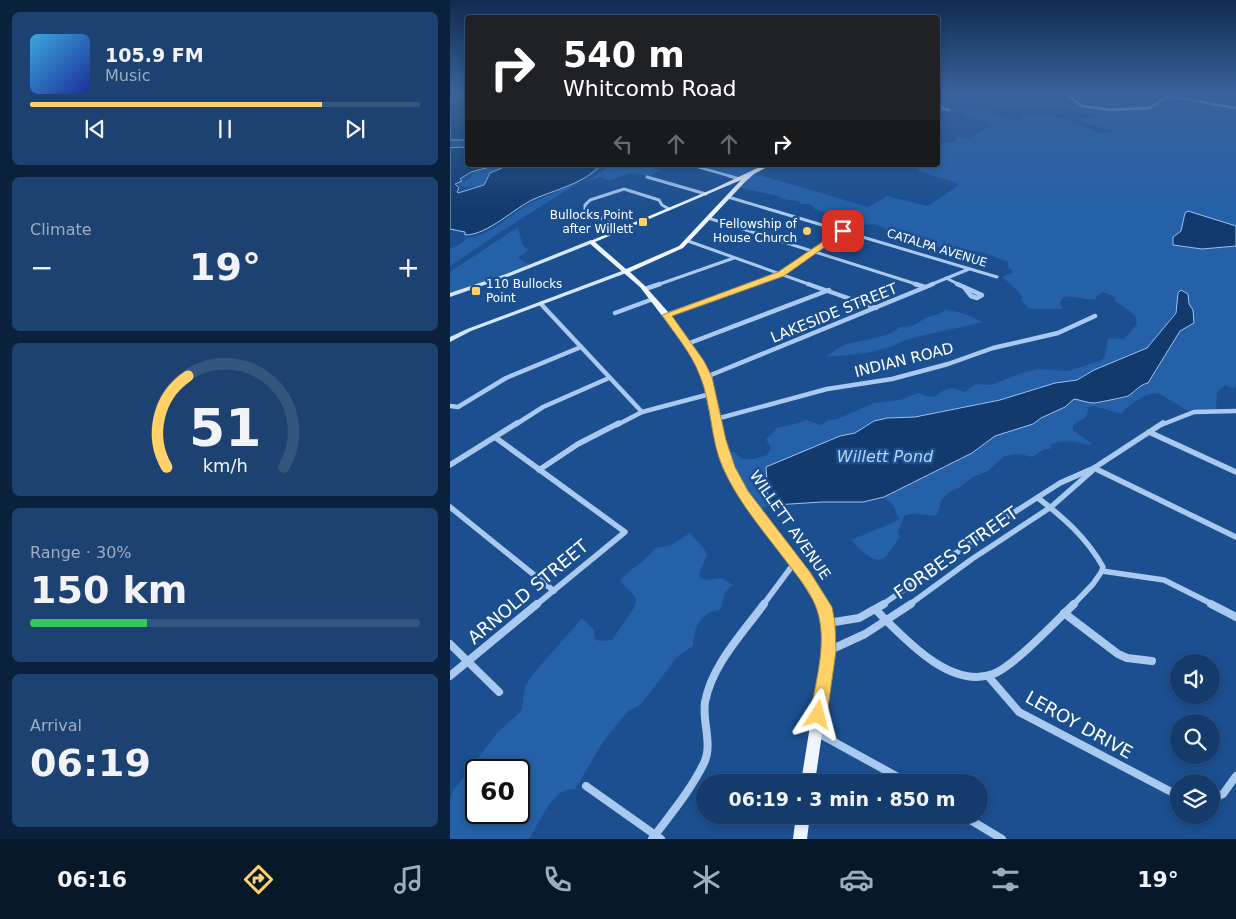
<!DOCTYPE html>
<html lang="en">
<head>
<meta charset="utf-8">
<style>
  :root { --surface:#143b6b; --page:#1d4271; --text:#f1f3f6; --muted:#9dadc1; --line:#33557e; --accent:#ffd166 }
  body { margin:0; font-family:"DejaVu Sans",sans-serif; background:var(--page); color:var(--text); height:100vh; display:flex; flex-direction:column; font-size:19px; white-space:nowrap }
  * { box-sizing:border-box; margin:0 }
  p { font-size:16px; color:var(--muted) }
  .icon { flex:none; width:28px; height:28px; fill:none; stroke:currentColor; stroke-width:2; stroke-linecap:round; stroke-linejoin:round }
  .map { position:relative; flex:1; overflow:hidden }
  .side { display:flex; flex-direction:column; gap:12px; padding:12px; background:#0b203b; width:450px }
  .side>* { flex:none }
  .top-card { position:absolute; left:15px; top:15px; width:475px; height:152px; border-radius:5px; box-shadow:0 2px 8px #0003,0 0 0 1px var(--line); background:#202124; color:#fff; overflow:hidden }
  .tools { position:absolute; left:720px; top:654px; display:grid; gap:10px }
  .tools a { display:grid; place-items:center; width:50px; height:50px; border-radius:50%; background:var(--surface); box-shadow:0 2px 8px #0003,0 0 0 1px var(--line); font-size:25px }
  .speed { position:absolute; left:15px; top:759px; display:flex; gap:10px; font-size:25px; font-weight:700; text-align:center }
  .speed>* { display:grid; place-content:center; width:65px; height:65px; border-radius:50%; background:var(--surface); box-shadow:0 2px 8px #0003,0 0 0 1px var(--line); line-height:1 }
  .speed .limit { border:2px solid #111; border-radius:8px; background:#fff; color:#111 }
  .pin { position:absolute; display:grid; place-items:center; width:42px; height:42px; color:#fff; margin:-21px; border-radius:10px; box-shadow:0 2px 8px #0006 }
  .me { position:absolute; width:55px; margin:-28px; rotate:9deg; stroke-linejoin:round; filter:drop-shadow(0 0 4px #0008) }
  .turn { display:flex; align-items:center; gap:18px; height:105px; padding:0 15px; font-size:22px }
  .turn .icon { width:65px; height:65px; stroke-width:2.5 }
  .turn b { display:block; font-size:35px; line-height:42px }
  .lanes { display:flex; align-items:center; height:48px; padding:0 15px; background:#0003; justify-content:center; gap:25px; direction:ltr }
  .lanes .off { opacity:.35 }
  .big { font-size:38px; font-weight:700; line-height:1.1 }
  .side .tile { flex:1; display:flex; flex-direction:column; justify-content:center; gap:8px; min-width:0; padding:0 18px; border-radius:8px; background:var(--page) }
  .side .dial { align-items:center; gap:0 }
  .dial svg { height:130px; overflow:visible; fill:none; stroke:var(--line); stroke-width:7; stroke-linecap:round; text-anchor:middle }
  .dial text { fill:var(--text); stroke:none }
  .song { display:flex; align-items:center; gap:15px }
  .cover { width:60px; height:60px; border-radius:8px; background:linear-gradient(135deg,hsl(200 70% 55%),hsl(230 70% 35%)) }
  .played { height:5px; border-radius:2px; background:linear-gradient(90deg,var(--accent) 75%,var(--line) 75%) }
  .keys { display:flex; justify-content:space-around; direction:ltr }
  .heat { display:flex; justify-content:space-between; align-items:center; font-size:28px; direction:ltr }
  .charge { height:8px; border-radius:4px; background:linear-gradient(90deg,#34c759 30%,var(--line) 0) }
  .trip { position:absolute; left:246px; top:774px; width:292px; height:50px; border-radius:25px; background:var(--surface); box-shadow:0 2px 8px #0003,0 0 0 1px var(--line); font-weight:700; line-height:50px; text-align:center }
  .menu { display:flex; height:80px; justify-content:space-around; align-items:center; background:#08182b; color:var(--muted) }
  .menu .icon { width:35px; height:35px }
  .menu .selected { color:var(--accent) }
  .menu b { font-size:22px; color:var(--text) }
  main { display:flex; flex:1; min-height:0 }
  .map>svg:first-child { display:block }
  .green { fill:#2461a8; fill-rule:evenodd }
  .water { fill:#123a6d; stroke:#9cc4f0 }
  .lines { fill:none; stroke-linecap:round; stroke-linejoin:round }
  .street-far4 { stroke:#a9c9ee; stroke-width:2.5 }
  .street-far3 { stroke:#a9c9ee; stroke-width:3 }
  .street-far2 { stroke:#a9c9ee; stroke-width:4.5 }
  .street-far1 { stroke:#a9c9ee; stroke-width:5.5 }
  .street { stroke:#a9c9ee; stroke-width:8 }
  .secondary { fill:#d6e6fa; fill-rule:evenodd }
  .primary { fill:#f0f6ff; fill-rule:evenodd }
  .route { fill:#ffd166; stroke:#a68842 }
  .poi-dot { fill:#ffd166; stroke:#1b4f8f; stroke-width:2 }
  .labels { text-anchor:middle; stroke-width:5; stroke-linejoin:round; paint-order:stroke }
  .far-poi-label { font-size:12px; fill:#fff; stroke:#1b4f8f; text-anchor:end }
  .far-street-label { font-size:12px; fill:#fff; stroke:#1b4f8f }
  .street-label { font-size:15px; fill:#fff; stroke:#1b4f8f }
  .water-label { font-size:16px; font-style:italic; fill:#b5d3f5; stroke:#1b4f8f }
  .near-street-label { font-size:18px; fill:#fff; stroke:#1b4f8f }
</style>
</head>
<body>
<main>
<section class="side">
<div class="tile">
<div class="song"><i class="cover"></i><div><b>105.9 FM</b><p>Music</p></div></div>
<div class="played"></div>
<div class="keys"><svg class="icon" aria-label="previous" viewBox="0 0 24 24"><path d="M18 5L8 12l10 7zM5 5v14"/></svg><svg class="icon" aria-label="pause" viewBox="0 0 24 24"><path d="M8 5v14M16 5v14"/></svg><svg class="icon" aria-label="next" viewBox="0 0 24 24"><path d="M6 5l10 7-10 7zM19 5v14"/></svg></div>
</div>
<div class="tile"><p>Climate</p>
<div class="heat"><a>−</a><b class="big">19°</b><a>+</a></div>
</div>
<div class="tile dial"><svg viewBox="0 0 100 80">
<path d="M14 69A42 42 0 1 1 86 69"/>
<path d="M14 69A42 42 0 0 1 27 13" stroke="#ffd166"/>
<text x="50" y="56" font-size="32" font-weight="700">51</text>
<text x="50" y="72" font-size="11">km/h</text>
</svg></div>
<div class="tile"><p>Range · 30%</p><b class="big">150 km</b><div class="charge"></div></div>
<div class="tile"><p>Arrival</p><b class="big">06:19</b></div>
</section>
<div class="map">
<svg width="786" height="839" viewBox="0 0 786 839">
  <rect width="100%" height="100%" fill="#1b4f8f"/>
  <!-- green -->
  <g class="green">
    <path d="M638,93h46l22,5 13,-2 67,13v117l-48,-15 -3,2 -4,18 -8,6 9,10 27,2 27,-3v139l-2,4 -9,-4 -8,7 -1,18 -26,2 -32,-19c-13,-1 -29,12 -37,21l-27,-8 -5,1 -3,10 -13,8v5l19,14 -3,1c-13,-4 -25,-5 -38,-1l-1,5h-5l-13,8 -12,-3 -16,2 -16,15 -17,7 -11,9 -11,5 -7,7 -5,16c-12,2 -21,-4 -33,1l-6,16 2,5c-4,5 -8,11 -12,17 -10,16 -29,-6 -37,-14l48,-20 -6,-15 -9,-8 88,-44 23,-17 38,-12 8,-6 24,-11 9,-8c13,2 42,4 54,-3 8,-5 11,-11 20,-13l32,-52 12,-7 2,-3 -5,-17 -1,-10 -31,43 -10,11 -53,22 -17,10 -22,3 -55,17 -85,17 -28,1 -13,3 -19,12 -11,2 -76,62 4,8 -15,5 -33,-57 10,-1 8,7h12l13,-4 4,-7 -5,-9 6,-5 4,-6 19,-4 11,-4 15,5 8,-5 8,-1 37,-16 26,-3 18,-7 10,4h6l8,-6 10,-3 13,4 11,-8 15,1 30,-12 17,-4 30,2 34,-11 3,-4 3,-18 16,1 13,-15 -2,-9 -20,-14v-4l-12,-5 -7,4v3c-11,2 -23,-5 -34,-1l-2,6 3,5h-34l-8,-9 1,-4c-6,-7 -13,-14 -20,-19l10,-4v-3l-5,-3 2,-4 -3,-2c-7,-2 -20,-8 -26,-9 -19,-3 -36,-1 -55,-9l-1,-4 -20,-9h-19v-2l-11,-4 -10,1 1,-3 -8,-4 -16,-1 -27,-8 1,-2 -6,-3h-9v-2c-8,-3 -17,-1 -22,-6l-40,-9 4,-9 -52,-13h78l-12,6v3l112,33 19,-11 41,10 31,-21 -5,-3 -38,-12 8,-5h14v-20l18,-4v-5l13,2 11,-7 10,-3 1,-3 -7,-4 -19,-3 1,-4 -28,-9v-11l10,3 7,9 38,7 22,8 11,-6 17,-1 36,10 20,9h20l-41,-12 17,-5 -48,-11 27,-2 -3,-3 26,-2z"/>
    <polygon points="43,165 52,165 53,168 38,178 34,185 23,188 25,186 15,187 9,184 20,178 24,172"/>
    <path d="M150,165h6l-104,66 -52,35v-17l9,-4 8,-7c25,-2 40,-22 61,-33 12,-7 27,-11 38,-18 -34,9 -64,32 -96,48l-20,-6v-10l118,-33z"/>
    <polygon points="161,165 189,165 211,170 199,176 181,173 160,180 150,177 138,181"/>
    <polygon points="68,227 72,244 78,250 68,258 82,266 0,295 0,272"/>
    <path d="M495,309l20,5 17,8c-15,5 -83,16 -88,24l-27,7 -41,4c4,-3 8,-7 13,-9 13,-9 51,-8 60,-21 12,1 18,-4 27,-9 7,-4 15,-2 19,-9z"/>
    <path d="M240,533l15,17 2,5 -8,20 2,3 7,2 14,-2 11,7c-11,6 -9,15 -13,25 -19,0 -27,20 -27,36l-15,10 -33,43 -7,7 -11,6 -24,30 -28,47c-24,-1 -34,32 -46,50h-79v-40l3,-8 44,-58 25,-23 3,-24 9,-13 48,-55 12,12 1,9 5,2 12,-1 22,-32 2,-7 -2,-6 -14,-14c10,-13 26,-19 35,-33l14,-2zM26,770h43v42h-43z"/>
  </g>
  <!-- water -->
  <g class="water">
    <rect x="0" y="93" width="17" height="47"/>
    <path d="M10,147l7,1 1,17 25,1 -22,6 -11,7 2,2 -7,3 4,4 -2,4 1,1 26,-8 6,-12 12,-5v-3h98c-14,18 -46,25 -66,34 -20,9 -46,36 -69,36v-3l-15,-3v-81z"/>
    <polygon points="738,211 786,226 786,246 752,249 723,245 723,237 731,231 735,213"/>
    <path d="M731,290l7,4 1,10 4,6 1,13 -14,8 -32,52c-9,2 -12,8 -20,13 -2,1 -32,7 -34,7 -7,0 -13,-3 -20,-4l-9,8 -24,11 -8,6 -38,12 -23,17 -88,44 -21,5h-41l-48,3 -6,-8 -2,-30 74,-31 15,-3 19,-12 13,-3 28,-1 85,-17 55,-17 22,-3 17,-10 53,-22 29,-35 2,-20z"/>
  </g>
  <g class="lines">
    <!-- street-far4 -->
    <g class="street-far4">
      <polyline points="614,93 632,106 661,110 699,108 719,96"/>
      <polyline points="719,96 786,108"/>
      <polyline points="488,107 499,110"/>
      <polyline points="241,165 283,177"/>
    </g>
    <!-- street-far3 -->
    <g class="street-far3">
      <polyline points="279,176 290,179"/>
      <polyline points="197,177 256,194"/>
      <polyline points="278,197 547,277"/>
      <polyline points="258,218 469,285"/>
      <polyline points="173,229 135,210 135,205 140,200 174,189 209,200 212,205 219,209"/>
      <polyline points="238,241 361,285"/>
      <polyline points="496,278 510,285"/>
      <polyline points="207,285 284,258"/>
      <polyline points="300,285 331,274 393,231"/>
      <polyline points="480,285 519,269"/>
    </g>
    <!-- street-far2 -->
    <g class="street-far2">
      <polyline points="358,284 426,308"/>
      <polyline points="465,284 475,287"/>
      <polyline points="507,284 514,287"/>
      <polygon points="514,287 532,295 527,298 521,296"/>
      <polyline points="195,289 210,284"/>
      <polyline points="91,304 192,412"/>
      <polyline points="165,313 203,299"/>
      <polyline points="216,315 304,284"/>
      <polyline points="237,344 379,290"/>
      <polyline points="256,377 483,284"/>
      <polyline points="0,406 8,407 56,378 131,347"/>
      <polyline points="266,419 377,389 442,379 498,364 543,348 608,333 645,316"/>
      <polyline points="65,425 93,407 159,378"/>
      <polyline points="167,425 192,412 260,394"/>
      <polyline points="711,425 744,412 786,411"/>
    </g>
    <!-- street-far1 -->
    <g class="street-far1">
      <polyline points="699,432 786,472"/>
      <polyline points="46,438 175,532 86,605"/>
      <polyline points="0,465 67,423"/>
      <polyline points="644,468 786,537"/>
      <polyline points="89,470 128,444 169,423"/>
      <path d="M588,498c26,20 49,40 65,69l-1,4"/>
      <polyline points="0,507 104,591"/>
      <polyline points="652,571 714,580 764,605"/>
      <polyline points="313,605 345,562"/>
      <polyline points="432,605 560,515 610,483 644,468 713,423"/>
      <polyline points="459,605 522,559 601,507 642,471"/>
      <polyline points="623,605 643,584 652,571"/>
    </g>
    <!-- street -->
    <g class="street">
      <polyline points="761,604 786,617"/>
      <path d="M426,610c27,27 74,80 117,64 20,-7 64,-54 81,-70"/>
      <polyline points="614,613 668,654 677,658 702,661"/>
      <polyline points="378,623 409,618 434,604"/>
      <polyline points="0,644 49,692"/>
      <polyline points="378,651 415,634 461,604"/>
      <polyline points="0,676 87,604"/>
      <polyline points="538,676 569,712 729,796"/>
      <polyline points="366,732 457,782"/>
      <polyline points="136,786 211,839"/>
      <polyline points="761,800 773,794 786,776"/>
      <polyline points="512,815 552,839"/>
      <path d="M202,839c18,-24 39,-49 52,-76 9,-19 -2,-41 1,-61 7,-37 37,-68 59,-98"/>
    </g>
    <!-- secondary -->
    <g class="secondary">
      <polygon points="141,240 144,242 143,243 60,276 0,297 0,293 56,274"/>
      <polygon points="177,269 180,271 179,272 21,331 0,342 0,337 17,329"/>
    </g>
    <!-- primary -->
    <g class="primary">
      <path d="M314,165h7l-17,9 -8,7 -63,67 -53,24 14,13 25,28 34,48 7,16 15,63 9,27 13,25 52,67 20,29 11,19 4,16v28l-19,131h-14l21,-131v-28l-4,-15 -27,-43 -51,-68 -16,-30 -9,-27 -13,-63 -7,-16 -32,-44 -23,-30 -52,-45 125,-53zM291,180l-62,66 -53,23 -31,-27z"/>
      <polygon points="346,815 360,815 357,839 343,839"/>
    </g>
  </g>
  <!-- sky -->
  <linearGradient id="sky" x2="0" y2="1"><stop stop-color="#0f2b4f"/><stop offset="0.44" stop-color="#39639b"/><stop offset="1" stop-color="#39639b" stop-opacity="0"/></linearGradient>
  <rect width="786" height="211" fill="url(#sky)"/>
  <!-- route -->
  <path class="route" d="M393,228l3,1v3l-62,44 -112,40 32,45 8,16 14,63 9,27 13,24 62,81 22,35 3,16 1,28 -9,64 -3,6 -6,3 -6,-3 -2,-6c5,-32 18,-72 7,-105 -5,-16 -18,-32 -28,-45 -23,-31 -50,-61 -66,-97 -13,-29 -11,-63 -23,-92 -8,-22 -25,-42 -38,-61l116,-43z"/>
  <!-- markers -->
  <g class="poi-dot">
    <rect x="188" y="217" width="10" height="10" rx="2.5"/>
    <circle cx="357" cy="231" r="5"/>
    <rect x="21" y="286" width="10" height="10" rx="2.5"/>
  </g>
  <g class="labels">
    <!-- far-poi labels -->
    <g class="far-poi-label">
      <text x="183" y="219">Bullocks Point<tspan x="183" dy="14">after Willett</tspan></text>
      <text x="347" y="228">Fellowship of<tspan x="347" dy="14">House Church</tspan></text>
      <text x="36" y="288" text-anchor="start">110 Bullocks<tspan x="36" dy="14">Point</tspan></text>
    </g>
    <!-- far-street labels -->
    <g class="far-street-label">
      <text transform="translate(487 248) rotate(17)" y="4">CATALPA AVENUE</text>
    </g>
    <!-- street labels -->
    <g class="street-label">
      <text transform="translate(384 313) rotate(-22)" y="5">LAKESIDE STREET</text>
      <text transform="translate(454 360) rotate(-14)" y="5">INDIAN ROAD</text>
      <text transform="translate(340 525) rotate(55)" y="5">WILLETT AVENUE</text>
    </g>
    <!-- water labels -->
    <g class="water-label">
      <text x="435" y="462">Willett Pond</text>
    </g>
    <!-- near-street labels -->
    <g class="near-street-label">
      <text transform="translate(506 553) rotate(-35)" y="6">FORBES STREET</text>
      <text transform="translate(78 592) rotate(-40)" y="6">ARNOLD STREET</text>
      <text transform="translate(629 725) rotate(29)" y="6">LEROY DRIVE</text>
    </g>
  </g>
</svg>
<div class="tools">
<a><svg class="icon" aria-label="sound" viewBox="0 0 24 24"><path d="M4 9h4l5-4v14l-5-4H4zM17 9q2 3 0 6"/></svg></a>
<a><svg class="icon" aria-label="search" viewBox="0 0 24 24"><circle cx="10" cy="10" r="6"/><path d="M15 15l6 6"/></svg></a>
<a><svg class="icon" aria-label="layers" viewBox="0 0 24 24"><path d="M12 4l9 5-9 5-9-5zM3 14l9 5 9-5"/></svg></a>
</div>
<div class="speed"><div class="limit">60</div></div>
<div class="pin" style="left:393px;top:231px;background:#d93025"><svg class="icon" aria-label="arrive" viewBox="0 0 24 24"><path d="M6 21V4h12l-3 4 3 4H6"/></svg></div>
<svg class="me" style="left:368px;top:715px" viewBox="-20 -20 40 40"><path d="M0-17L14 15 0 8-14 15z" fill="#ffd166" stroke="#fff" stroke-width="4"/></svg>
<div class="trip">06:19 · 3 min · 850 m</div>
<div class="top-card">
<div class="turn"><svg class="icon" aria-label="right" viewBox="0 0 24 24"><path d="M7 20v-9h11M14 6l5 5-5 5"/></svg><div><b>540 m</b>Whitcomb Road</div></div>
<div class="lanes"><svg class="icon off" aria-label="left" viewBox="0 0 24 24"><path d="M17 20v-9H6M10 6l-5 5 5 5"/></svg><svg class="icon off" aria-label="ahead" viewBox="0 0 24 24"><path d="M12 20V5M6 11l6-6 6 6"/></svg><svg class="icon off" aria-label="ahead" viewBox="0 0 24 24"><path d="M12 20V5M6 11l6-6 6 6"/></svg><svg class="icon" aria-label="right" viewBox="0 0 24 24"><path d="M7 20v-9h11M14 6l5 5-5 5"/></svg></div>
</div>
</div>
</main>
<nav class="menu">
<b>06:16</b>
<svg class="icon selected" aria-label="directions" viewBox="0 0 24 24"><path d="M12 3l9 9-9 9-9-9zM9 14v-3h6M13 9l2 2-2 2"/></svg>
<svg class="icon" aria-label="music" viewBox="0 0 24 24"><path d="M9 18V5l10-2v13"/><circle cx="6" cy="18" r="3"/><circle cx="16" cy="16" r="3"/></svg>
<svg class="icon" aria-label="phone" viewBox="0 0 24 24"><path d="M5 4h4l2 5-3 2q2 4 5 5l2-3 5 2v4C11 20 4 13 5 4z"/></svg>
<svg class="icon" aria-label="climate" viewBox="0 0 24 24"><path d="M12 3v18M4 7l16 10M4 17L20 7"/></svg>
<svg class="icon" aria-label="car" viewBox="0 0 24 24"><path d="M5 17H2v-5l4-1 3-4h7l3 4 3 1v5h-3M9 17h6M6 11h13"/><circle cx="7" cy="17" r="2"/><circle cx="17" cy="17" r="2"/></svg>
<svg class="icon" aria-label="filters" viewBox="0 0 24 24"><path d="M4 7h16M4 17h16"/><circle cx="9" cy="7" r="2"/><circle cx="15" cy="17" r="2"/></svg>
<b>19°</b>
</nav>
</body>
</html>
